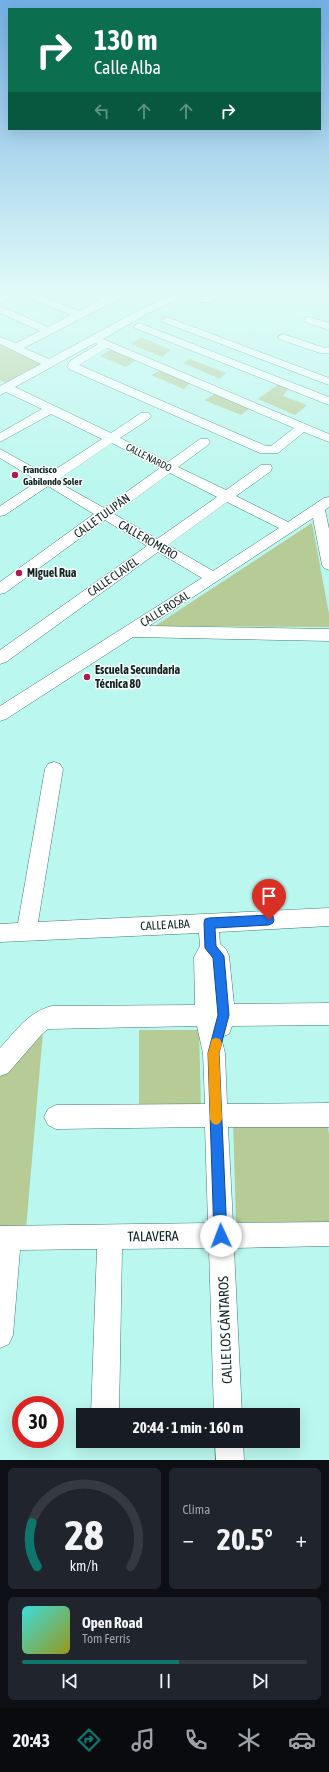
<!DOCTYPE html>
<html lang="es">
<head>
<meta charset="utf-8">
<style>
  :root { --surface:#171b24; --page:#20242c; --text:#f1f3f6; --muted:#9ea1a6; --line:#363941; --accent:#0f766e }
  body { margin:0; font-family:"Asap Condensed",sans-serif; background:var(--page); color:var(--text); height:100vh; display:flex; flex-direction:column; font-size:15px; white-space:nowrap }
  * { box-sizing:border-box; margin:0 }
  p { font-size:13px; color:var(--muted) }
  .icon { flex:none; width:22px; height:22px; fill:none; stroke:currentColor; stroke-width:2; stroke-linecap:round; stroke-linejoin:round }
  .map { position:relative; height:1460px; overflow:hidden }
  .panel { display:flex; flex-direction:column; gap:8px; padding:8px; background:#0d0f14; flex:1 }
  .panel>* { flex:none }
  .banner { position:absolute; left:8px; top:8px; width:313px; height:122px; border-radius:0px; box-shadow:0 4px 16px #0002; background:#0b6e4f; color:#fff; overflow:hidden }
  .speed { position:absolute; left:12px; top:1396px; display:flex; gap:8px; font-size:20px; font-weight:700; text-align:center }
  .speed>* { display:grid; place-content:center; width:52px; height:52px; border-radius:50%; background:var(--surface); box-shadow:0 4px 16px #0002; line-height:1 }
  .speed .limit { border:6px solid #d22; background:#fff; color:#111 }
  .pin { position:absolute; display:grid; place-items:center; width:34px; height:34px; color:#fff; margin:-41px -17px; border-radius:50% 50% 50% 0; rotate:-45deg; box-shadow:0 0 4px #0007 }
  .pin .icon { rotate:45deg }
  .me { position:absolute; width:44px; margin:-22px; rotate:358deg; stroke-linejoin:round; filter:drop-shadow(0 0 3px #0008) }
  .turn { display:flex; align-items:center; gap:14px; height:84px; padding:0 20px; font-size:18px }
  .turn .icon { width:52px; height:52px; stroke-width:2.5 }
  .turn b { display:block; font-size:28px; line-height:34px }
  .lanes { display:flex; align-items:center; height:38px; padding:0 20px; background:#0003; justify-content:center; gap:20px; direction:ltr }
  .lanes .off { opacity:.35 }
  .big { font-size:30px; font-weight:700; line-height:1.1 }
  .panel .tile { flex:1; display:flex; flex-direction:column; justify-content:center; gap:6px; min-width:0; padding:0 14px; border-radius:6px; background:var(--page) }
  .panel .dial { align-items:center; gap:0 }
  .dial svg { height:104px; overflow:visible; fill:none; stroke:var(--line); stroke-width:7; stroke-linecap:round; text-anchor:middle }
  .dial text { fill:var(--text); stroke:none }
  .song { display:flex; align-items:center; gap:12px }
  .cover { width:48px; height:48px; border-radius:6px; background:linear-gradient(135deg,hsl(180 70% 55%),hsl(60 70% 35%)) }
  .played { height:4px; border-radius:2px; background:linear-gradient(90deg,var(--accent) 55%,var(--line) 55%) }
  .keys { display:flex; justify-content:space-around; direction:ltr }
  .heat { display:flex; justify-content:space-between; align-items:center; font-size:22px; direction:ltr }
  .panel .tiles { flex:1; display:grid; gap:8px; grid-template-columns:1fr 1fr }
  .tile:last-child { grid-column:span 2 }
  .trip { position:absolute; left:76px; top:1408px; width:224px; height:40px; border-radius:0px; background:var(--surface); box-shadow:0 4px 16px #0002; font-weight:700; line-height:40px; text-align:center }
  .tab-bar { display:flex; height:64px; justify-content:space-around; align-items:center; background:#090b0e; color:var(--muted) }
  .tab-bar .icon { width:28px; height:28px }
  .tab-bar .active { color:var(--accent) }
  .tab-bar b { font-size:18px; color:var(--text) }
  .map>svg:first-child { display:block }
  .green { fill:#b7cb97 }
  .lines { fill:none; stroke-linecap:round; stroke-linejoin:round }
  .minor-casing { stroke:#427b74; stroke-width:1 }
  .minor { fill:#fff; fill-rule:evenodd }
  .route { fill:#1a73e8; stroke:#114b97 }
  .slow { fill:#f59e0b }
  .poi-dot { fill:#ad1d54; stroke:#fff; stroke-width:1.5 }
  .labels { text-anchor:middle; stroke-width:3; stroke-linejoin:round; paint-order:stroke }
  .far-street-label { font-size:10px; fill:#0d2623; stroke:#fff }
  .far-poi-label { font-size:10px; font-weight:bold; fill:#0d2623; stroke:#fff; text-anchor:start }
  .street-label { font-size:12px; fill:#0d2623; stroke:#fff }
  .poi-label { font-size:12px; font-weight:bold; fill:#0d2623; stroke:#fff; text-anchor:start }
  .near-street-label { font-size:14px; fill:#0d2623; stroke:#fff }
</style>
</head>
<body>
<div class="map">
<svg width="329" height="1460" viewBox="0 0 329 1460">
  <rect width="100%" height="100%" fill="#baf7ee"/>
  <!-- green -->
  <g class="green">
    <polygon points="141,337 171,350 162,357 131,344"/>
    <polygon points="0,339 50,364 8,384 0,380"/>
    <polygon points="114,348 139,358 126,367 100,356"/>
    <polygon points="190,359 226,373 220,379 183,363"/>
    <polygon points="160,371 190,383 184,389 151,375"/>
    <polygon points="280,383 290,386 283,396 307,405 295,415 258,399"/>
    <polygon points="215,394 250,408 241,415 204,400"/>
    <polygon points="312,523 329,614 329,627 155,626"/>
    <polygon points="139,1030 199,1030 201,1108 139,1107"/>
    <polygon points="43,1032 26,1229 0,1228 0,1074"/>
    <polygon points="233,1119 327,1120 329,1135 329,1223 236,1222"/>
  </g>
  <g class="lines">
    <!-- minor casing -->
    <g class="minor-casing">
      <g id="minor">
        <path d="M12,291h17l50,20 21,-11 -19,-7 -1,-2h13l15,5 10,-5h8l1,2 -14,9 -89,46 25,11 92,-50 39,-18h12l-1,2 -42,20 -46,26 226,95v8l-25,-10 -26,21h-18l-191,-84 -2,-2 3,-6 28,-17 -3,-1 -80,44 96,46 30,-20h8l2,3 -2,3 -29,19 48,24 32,-23h8l2,3 -2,3 -30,22 48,23 35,-25h10l1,3 -1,3 -35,25 52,26 36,-24 5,-1v10l-4,3 4,19v41l-5,-2 -2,-3 -9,-47 -164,108 180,3v12l-196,-4 -127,82 -6,2v-15l202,-128 -44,-26 -152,110 -6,2v-14l147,-104 -42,-26 -100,73 -5,1v-12l94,-68 -46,-28 -43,29 -5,1v-10l38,-25 -38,-23v-9l47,26 55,-36 -51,-25 -51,28v-9l42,-24 -36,-17 -6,3v-9l41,-22 -41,-20v-7l16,6 24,-12 -40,-18v-7l48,21 23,-12 -51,-21 -20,9v-7zM107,348l187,80 -23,18h-5l-187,-81zM112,443l48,25 -56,40 -48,-27zM170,473l47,24 -60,42 -43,-25zM227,502l52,26 -66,43 -45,-26z"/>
        <polygon points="219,291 232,291 231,293 209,302 201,302 200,300 201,298"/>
        <polygon points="167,317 329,378 329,385 163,322 162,320"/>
        <polygon points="309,317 329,323 329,330 305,322 304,320 305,318"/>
        <polygon points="139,323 329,397 329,405 135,328 134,326"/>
        <polygon points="283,334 325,348 329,347 329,353 320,353 279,339 278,337"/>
        <path d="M54,762l6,2 3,5 -25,153 291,-14v18l-110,6 1,12 6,5 3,7 5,48 95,-1v22l-97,1 -3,8 -8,3 4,16 2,51 102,-1v24h-101l5,96 96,-1v24l-95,2 8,167h-28l-5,-167 -87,1 -3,166h-28l6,-166 -77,1 -7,85 -4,9 -9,4v-122l208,-3 -3,-96 -149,2 -8,-4 -4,-8 4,-8 8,-4 149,-1 -2,-51 -6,-27 -149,3 -6,5 -34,39 -8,3v-28c16,-17 28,-36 52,-42l143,-1 -1,-48 6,-11 -1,-13 -199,9v-18l18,-1 27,-154 3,-5z"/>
        <polygon points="215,1441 243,1441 244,1460 216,1460"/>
      </g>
    </g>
    <!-- minor -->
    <use href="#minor" class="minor"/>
  </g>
  <!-- sky -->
  <linearGradient id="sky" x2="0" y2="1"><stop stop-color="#74afe4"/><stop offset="0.59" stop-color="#e0fbf7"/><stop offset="1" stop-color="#e0fbf7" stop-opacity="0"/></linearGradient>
  <rect width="329" height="495" fill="url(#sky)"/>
  <!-- route -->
  <polygon class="route" points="269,915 273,916 274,920 273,923 269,925 215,928 216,946 224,956 229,1015 219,1053 227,1236 226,1240 221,1242 216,1240 214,1236 208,1053 218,1015 213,958 205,948 204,923 205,919 209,918"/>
  <!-- slow -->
  <polygon class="slow" points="216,1038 220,1039 222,1044 219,1053 222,1119 220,1123 216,1125 212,1123 210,1119 208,1053 212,1039"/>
  <!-- markers -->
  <g class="poi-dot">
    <circle cx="15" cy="475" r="4"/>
    <circle cx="19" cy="573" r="4"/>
    <circle cx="87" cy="677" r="4"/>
  </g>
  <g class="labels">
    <!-- far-street labels -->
    <g class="far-street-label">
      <text transform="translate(149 457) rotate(27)" y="4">CALLE NARDO</text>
    </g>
    <!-- far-poi labels -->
    <g class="far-poi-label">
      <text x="23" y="473">Francisco<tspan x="23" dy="12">Gabilondo Soler</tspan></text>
    </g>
    <!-- street labels -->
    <g class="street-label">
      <text transform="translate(102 516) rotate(-36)" y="4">CALLE TULIPÁN</text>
      <text transform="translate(148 540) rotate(30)" y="4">CALLE ROMERO</text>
      <text transform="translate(113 577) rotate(-35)" y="4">CALLE CLAVEL</text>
      <text transform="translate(165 609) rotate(-32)" y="4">CALLE ROSAL</text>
      <text transform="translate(165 925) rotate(-3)" y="4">CALLE ALBA</text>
    </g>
    <!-- poi labels -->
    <g class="poi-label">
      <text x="27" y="577">Miguel Rua</text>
      <text x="95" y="674">Escuela Secundaria<tspan x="95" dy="14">Técnica 80</tspan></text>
    </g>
    <!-- near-street labels -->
    <g class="near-street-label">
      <text transform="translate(153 1236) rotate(-1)" y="5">TALAVERA</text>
      <text transform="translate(225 1330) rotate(-92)" y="5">CALLE LOS CÁNTAROS</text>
    </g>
  </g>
</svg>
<div class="speed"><div class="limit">30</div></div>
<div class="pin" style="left:269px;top:920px;background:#d93025"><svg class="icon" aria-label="arrive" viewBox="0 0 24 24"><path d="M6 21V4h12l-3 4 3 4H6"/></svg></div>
<svg class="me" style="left:221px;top:1236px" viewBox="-20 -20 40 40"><circle r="19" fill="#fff"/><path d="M0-13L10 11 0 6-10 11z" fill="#1a73e8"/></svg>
<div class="trip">20:44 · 1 min · 160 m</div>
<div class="banner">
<div class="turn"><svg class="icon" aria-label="right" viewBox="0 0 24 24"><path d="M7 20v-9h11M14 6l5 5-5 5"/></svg><div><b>130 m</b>Calle Alba</div></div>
<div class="lanes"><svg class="icon off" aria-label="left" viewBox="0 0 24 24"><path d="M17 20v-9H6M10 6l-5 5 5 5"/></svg><svg class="icon off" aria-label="ahead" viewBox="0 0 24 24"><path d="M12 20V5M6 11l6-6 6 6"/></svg><svg class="icon off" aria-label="ahead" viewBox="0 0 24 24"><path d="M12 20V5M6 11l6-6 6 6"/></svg><svg class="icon" aria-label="right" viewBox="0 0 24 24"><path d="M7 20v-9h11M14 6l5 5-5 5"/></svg></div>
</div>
</div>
<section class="panel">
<div class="tiles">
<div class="tile dial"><svg viewBox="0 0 100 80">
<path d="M14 69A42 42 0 1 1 86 69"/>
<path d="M14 69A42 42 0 0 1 10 35" stroke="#0f766e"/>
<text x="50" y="56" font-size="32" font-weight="700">28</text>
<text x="50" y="72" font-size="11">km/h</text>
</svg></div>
<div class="tile"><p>Clima</p>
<div class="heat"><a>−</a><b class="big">20.5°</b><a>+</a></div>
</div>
<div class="tile">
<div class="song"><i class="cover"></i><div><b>Open Road</b><p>Tom Ferris</p></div></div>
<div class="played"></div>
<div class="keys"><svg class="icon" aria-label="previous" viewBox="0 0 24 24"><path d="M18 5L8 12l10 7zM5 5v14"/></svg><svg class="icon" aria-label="pause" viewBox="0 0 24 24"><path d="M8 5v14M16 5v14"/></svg><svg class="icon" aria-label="next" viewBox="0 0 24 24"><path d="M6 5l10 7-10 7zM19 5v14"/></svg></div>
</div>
</div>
</section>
<nav class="tab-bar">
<b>20:43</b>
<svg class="icon active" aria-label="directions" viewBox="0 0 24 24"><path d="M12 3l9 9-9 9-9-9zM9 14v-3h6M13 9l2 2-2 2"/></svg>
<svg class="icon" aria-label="music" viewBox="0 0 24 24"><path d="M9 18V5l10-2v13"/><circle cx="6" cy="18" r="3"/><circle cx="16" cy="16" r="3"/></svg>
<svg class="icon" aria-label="phone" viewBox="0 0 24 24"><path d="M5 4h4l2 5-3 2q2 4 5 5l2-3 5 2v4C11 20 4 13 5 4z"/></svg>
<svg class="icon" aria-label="climate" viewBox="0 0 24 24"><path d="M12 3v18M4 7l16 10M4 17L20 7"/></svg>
<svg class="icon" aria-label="car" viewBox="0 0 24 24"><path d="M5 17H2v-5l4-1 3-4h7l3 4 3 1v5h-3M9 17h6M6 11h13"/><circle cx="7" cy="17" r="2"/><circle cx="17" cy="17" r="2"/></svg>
</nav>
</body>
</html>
